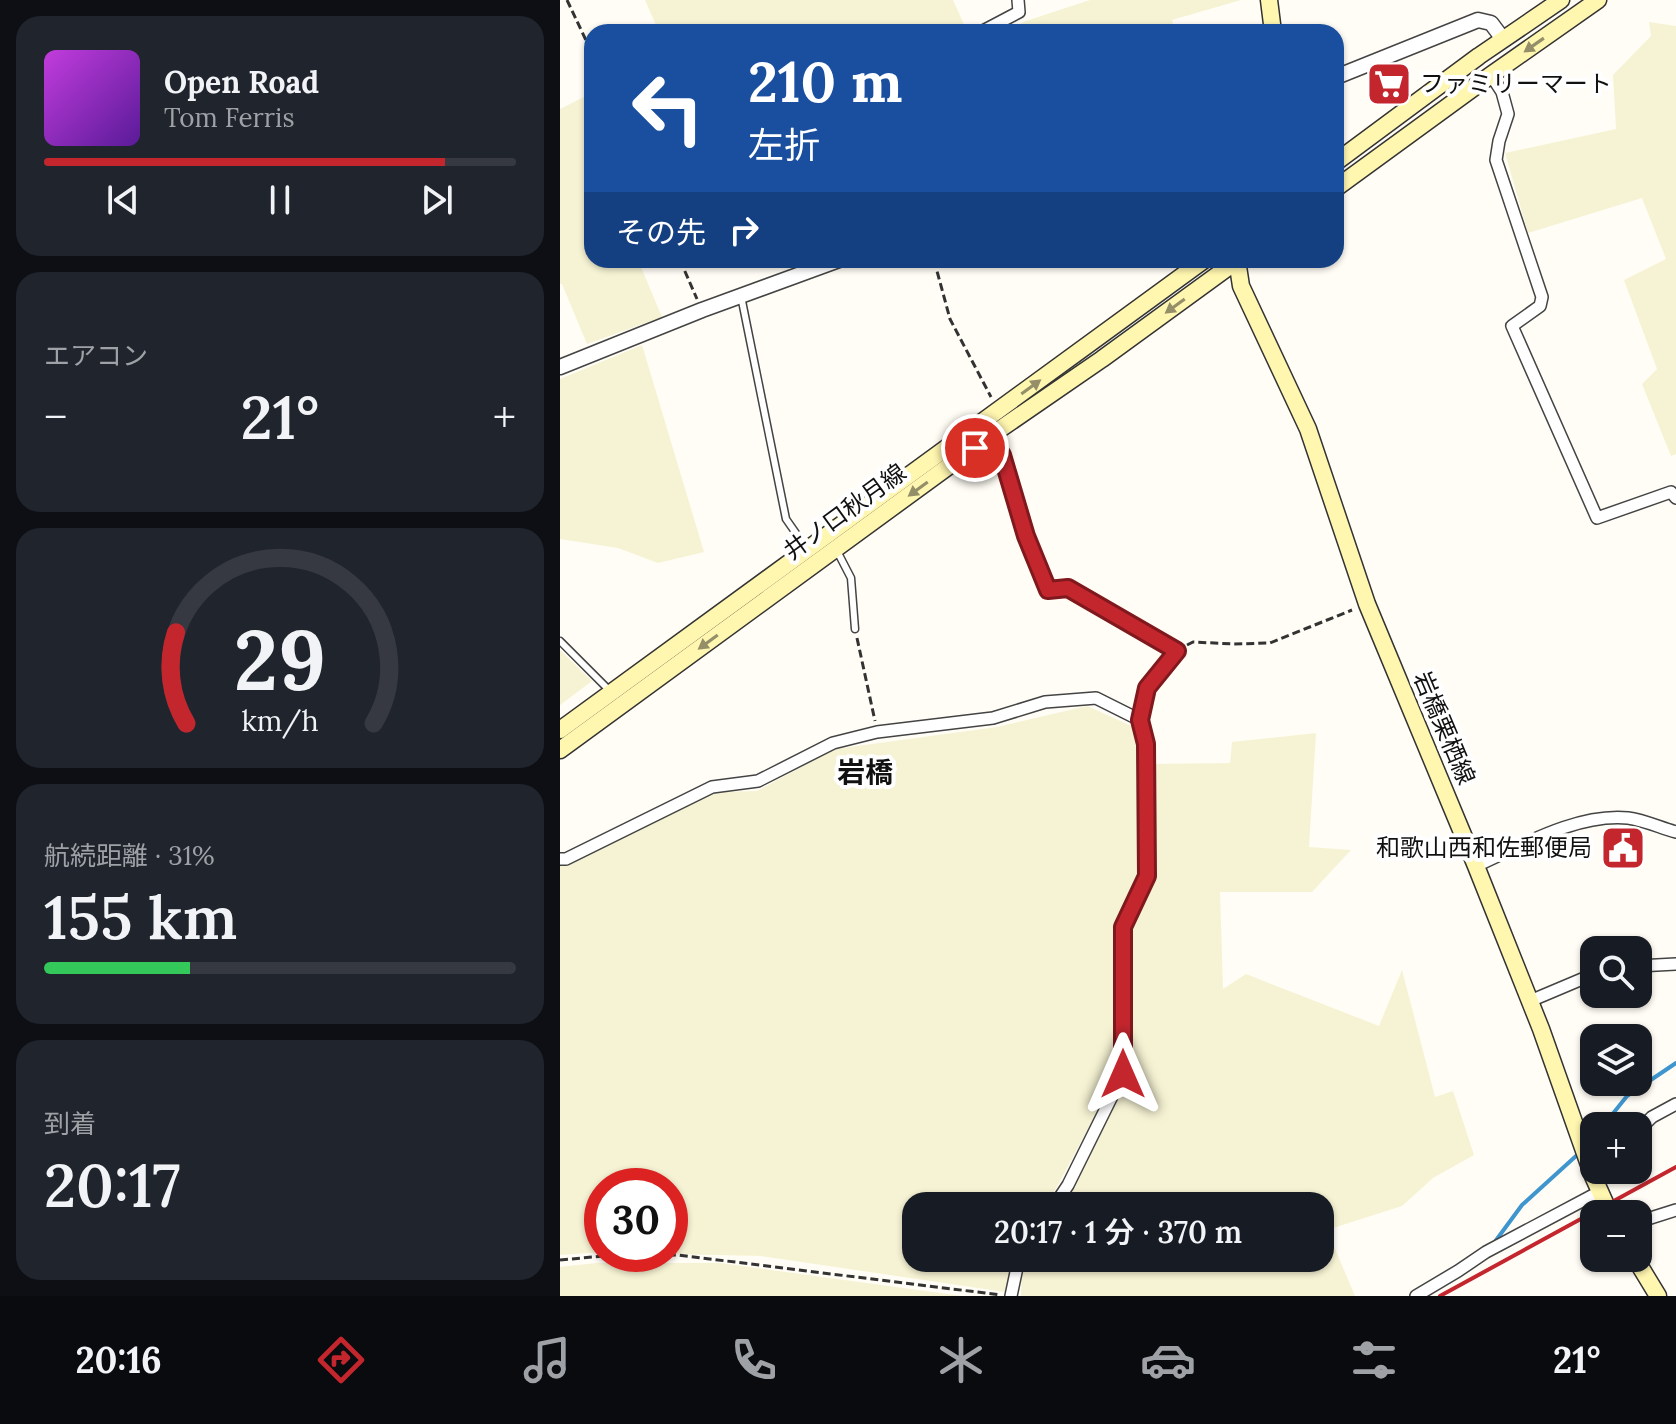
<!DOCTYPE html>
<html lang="ja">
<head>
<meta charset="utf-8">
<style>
  :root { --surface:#171b24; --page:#20242c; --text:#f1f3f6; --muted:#9ea1a6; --line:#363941; --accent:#c4262e }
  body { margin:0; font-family:Lora,"Noto Sans JP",serif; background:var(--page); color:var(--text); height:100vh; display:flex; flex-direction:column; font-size:30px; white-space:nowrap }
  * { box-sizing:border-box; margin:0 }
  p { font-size:26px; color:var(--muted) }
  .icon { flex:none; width:44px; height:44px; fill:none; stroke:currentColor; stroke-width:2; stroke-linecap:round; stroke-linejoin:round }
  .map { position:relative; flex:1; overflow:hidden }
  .details { display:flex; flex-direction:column; gap:16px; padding:16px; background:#0d0f14; width:560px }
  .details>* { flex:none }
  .guide { position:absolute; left:24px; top:24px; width:760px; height:244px; border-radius:24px; box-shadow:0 2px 6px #0004; background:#1a4fa0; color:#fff; overflow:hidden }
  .buttons { position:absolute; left:1020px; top:936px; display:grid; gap:16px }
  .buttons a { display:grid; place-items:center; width:72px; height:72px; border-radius:16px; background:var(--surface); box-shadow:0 2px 6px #0004; font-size:40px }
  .speed { position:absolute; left:24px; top:1168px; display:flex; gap:16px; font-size:40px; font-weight:700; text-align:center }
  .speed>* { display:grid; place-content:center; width:104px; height:104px; border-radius:50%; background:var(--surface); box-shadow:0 2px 6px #0004; line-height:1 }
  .speed .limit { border:12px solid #d22; background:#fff; color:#111 }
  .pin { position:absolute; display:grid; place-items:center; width:68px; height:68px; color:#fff; margin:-34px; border:4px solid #fff; border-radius:50%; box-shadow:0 2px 8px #0007 }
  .me { position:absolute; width:88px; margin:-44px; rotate:0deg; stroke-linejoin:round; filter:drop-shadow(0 0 6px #0008) }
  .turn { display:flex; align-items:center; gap:28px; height:168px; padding:0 32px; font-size:36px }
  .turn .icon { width:104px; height:104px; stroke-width:2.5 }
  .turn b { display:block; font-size:56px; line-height:68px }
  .then { display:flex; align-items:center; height:76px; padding:0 32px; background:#0003; gap:16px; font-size:30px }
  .big { font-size:60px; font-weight:600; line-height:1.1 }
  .details .tile { flex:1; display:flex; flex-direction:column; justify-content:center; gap:12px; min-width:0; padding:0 28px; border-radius:24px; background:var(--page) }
  .details .dial { align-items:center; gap:0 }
  .dial svg { height:208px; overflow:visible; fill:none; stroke:var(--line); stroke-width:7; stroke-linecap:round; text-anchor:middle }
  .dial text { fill:var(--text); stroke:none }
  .song { display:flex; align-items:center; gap:24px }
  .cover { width:96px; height:96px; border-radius:12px; background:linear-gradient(135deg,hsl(290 70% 55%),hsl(270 70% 35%)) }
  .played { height:8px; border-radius:4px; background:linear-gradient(90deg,var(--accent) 85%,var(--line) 85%) }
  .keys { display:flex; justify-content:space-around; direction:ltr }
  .heat { display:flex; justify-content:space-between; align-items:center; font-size:44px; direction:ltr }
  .charge { height:12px; border-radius:6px; background:linear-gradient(90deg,#34c759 31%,var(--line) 0) }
  .trip { position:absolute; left:342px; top:1192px; width:432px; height:80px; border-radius:24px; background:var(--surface); box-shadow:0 2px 6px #0004; font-weight:600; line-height:80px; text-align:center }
  .tab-bar { display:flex; height:128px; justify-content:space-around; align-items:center; background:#090b0e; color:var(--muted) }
  .tab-bar .icon { width:56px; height:56px }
  .tab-bar .on { color:var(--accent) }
  .tab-bar b { font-size:36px; color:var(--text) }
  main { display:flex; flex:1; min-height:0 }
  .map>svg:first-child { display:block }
  .farmland { fill:#f6f3d4 }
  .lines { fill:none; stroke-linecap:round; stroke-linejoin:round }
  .stream { stroke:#3f96cf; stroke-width:4 }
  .service-casing { stroke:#444; stroke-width:9 }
  .minor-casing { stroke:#444; stroke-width:14 }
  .tertiary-casing { stroke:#444; stroke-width:17 }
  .secondary-casing { stroke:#333; stroke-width:19 }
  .path { stroke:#333; stroke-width:3; stroke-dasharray:8 4; stroke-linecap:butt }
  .service { stroke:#fff; stroke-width:6 }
  .minor { stroke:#fff; stroke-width:11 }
  .tertiary { stroke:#fff; stroke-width:14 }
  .secondary { stroke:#fff6b0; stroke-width:16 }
  .rail { stroke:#c4262e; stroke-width:4 }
  .oneway { fill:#948f68 }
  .route-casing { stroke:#7f191e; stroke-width:20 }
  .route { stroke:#c4262e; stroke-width:14 }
  .labels { text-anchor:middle; stroke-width:8; stroke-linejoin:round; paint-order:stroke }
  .poi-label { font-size:24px; fill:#111; stroke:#fff; text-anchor:start }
  .street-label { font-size:24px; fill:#111; stroke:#fff }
  .quarter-label { font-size:28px; font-weight:bold; fill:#111; stroke:#fff }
</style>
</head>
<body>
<main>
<section class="details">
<div class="tile">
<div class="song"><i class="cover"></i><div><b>Open Road</b><p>Tom Ferris</p></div></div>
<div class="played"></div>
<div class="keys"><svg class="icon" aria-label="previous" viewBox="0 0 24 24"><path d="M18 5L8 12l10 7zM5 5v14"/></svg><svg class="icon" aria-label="pause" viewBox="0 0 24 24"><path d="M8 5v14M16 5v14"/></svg><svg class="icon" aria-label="next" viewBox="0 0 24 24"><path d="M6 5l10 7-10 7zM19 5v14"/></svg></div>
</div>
<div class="tile"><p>エアコン</p>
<div class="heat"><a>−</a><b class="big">21°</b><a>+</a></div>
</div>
<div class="tile dial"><svg viewBox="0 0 100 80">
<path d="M14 69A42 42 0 1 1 86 69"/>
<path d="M14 69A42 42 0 0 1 10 34" stroke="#c4262e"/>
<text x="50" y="56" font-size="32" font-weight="700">29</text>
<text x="50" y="72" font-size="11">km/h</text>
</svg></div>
<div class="tile"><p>航続距離 · 31%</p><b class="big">155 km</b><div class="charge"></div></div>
<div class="tile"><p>到着</p><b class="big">20:17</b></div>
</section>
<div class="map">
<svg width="1116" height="1296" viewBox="0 0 1116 1296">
  <rect width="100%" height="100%" fill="#fffdf5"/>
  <!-- farmland -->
  <g class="farmland">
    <polygon points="85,0 393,0 407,31 99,32"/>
    <polygon points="530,0 681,0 612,20 615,32 444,32 466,21"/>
    <polygon points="1089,22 1116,26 1116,454 1111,456 1082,384 1097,369 1064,280 1106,259 1082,198 968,233 945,153 1056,129 1053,75 1091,36"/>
    <polygon points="32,93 32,260 54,260 56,266 78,260 102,317 27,344 2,284 0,284 0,109"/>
    <polygon points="82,345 144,552 98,563 58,548 0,539 0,379"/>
    <polygon points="0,650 32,681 0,705"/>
    <polygon points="527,706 576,728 581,875 558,926 557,1074 498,1185 485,1206 356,1206 356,1258 453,1258 445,1292 201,1256 110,1254 110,1186 42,1186 42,1252 0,1255 0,863 10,864 155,792 197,791 275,749 437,727"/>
    <polygon points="756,733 749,847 791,850 752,892 660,892 663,989 686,974 819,1026 842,970 875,1097 893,1091 914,1155 873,1178 842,1206 767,1230 795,1296 461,1296 462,1265 466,1258 760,1258 760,1206 501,1206 536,1144 570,1072 569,928 593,872 589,764 670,763 672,742"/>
    <polygon points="36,1263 160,1263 402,1296 0,1296 0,1267"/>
  </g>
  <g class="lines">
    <!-- stream -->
    <g class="stream">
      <polyline points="1043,1126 1067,1096 1116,1063"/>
      <polyline points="1031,1141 1034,1137"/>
      <polyline points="934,1243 962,1205 1016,1156"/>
    </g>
    <!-- service casing -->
    <g class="service-casing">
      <g id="service">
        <polyline points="181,296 226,519 247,549"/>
        <polyline points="276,549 291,578 295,629"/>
        <polyline points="0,641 49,690"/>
      </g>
    </g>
    <!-- minor casing -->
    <g class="minor-casing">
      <g id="minor">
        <polyline points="421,32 459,12 458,0"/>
        <polyline points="931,75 942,92 948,114 939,141 936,160 982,297 980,306 952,326 1037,518 1111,492 1116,498"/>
        <polyline points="426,431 442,455 466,536 488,590 508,588 617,651 587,688 580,720 586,744 587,876 563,927 563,1074 508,1185 494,1206"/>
        <polyline points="0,859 6,859 152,787 198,781 273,743 317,732 433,718 485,702 536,698 580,720"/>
        <path d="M916,866c45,-20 101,-53 152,-48 16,2 33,10 48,14"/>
        <polyline points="1078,966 1116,964"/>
        <polyline points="970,1001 1034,974"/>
        <polyline points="1078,1131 1092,1117 1116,1104"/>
        <polyline points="1078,1222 1116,1210"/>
        <polyline points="451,1296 459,1258"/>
        <polyline points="856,1296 898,1271 926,1252 1039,1192"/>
      </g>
    </g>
    <!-- tertiary casing -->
    <g class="tertiary-casing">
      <g id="tertiary">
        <polyline points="776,77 918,20 931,23 943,39"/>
        <polyline points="0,367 142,310 279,260"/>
      </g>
    </g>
    <!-- secondary casing -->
    <g class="secondary-casing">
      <g id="secondary">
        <polyline points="709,0 713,32"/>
        <polyline points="776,162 919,56 1001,0"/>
        <polyline points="776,188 931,75 1038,0"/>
        <polyline points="677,260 681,286 748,429 807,604 916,866 981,1029 1033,1176 1050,1214"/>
        <polyline points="0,730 644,260"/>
        <polyline points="0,750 430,436 542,359 678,260"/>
        <polyline points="1075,1258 1098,1296"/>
      </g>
    </g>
    <!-- path -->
    <g class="path">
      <polyline points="7,0 32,53"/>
      <polyline points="120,260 137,299"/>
      <polyline points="374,260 390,319 431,397"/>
      <polyline points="297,638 315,721"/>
      <polyline points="627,645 633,642 674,644 710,643 792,610"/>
      <polyline points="0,1260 43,1256 118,1255 441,1295"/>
    </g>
    <!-- service -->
    <use href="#service" class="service"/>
    <!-- minor -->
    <use href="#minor" class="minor"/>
    <!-- tertiary -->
    <use href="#tertiary" class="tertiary"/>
    <!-- secondary -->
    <use href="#secondary" class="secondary"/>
    <!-- rail -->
    <polyline class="rail" points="880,1296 1116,1167"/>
  </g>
  <!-- one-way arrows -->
  <defs><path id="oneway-solid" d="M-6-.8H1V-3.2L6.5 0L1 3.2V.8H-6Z" transform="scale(2)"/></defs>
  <g class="oneway">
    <use href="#oneway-solid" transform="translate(974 45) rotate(145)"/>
    <use href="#oneway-solid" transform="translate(615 306) rotate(144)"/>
    <use href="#oneway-solid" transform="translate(471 387) rotate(-36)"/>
    <use href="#oneway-solid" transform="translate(358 489) rotate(144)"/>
    <use href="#oneway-solid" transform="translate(148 642) rotate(144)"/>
  </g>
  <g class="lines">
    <!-- route casing -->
    <g class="route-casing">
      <polyline id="route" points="415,448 430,436 442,455 466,536 488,590 508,588 617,651 587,688 580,720 586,744 587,876 563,927 563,1074"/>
    </g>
    <!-- route -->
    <use href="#route" class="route"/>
  </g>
  <!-- icons -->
  <defs>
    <g id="supermarket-square" transform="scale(2.3)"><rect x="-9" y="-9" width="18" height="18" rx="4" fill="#c4262e" stroke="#fff"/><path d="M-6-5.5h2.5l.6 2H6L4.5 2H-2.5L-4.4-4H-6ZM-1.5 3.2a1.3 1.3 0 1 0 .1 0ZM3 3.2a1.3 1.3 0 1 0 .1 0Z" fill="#fff"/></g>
    <g id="civic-square" transform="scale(2.3)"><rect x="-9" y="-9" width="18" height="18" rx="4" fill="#c4262e" stroke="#fff"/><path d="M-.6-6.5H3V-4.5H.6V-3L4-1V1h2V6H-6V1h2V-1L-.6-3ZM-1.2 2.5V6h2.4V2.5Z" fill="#fff"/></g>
  </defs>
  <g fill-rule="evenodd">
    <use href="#supermarket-square" x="829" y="84"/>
    <use href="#civic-square" x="1063" y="848"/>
  </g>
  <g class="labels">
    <!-- poi labels -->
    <g class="poi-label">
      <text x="860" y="92">ファミリーマート</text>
      <text x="1032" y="856" text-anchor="end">和歌山西和佐郵便局</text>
    </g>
    <!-- street labels -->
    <g class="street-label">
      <text transform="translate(285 512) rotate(-36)" y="8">井ノ口秋月線</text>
      <text transform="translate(884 728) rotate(67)" y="8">岩橋栗栖線</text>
    </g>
    <!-- quarter labels -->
    <g class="quarter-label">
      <text x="305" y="782">岩橋</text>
    </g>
  </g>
</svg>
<div class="buttons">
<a><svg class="icon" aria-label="search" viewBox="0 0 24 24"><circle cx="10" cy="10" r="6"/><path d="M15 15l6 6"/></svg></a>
<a><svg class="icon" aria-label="layers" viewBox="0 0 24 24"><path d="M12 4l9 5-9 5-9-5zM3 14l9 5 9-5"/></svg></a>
<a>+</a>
<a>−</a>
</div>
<div class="speed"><div class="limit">30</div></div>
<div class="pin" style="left:415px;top:448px;background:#d93025"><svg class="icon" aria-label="arrive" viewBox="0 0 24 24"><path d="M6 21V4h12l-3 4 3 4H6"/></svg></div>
<svg class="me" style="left:563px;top:1074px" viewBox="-20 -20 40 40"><path d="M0-17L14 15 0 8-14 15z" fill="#c4262e" stroke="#fff" stroke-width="4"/></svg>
<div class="trip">20:17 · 1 分 · 370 m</div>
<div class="guide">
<div class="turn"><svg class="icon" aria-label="left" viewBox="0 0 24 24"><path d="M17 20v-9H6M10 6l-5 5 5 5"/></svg><div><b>210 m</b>左折</div></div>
<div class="then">その先<svg class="icon" aria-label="right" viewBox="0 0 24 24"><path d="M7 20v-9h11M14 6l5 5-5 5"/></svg></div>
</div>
</div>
</main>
<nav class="tab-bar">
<b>20:16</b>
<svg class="icon on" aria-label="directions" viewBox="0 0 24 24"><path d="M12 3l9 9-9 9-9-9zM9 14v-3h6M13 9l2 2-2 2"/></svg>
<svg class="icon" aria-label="music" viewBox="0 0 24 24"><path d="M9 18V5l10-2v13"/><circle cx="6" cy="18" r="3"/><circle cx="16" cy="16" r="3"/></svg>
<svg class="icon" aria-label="phone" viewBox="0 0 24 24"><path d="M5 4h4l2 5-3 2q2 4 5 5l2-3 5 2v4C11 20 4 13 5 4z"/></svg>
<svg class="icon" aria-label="climate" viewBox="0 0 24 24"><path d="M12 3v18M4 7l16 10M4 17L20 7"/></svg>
<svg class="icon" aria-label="car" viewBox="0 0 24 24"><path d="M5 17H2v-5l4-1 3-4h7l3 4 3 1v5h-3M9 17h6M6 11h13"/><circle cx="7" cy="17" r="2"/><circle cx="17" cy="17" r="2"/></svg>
<svg class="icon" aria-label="filters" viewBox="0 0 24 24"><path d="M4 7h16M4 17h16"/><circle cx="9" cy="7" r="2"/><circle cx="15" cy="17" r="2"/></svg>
<b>21°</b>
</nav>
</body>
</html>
